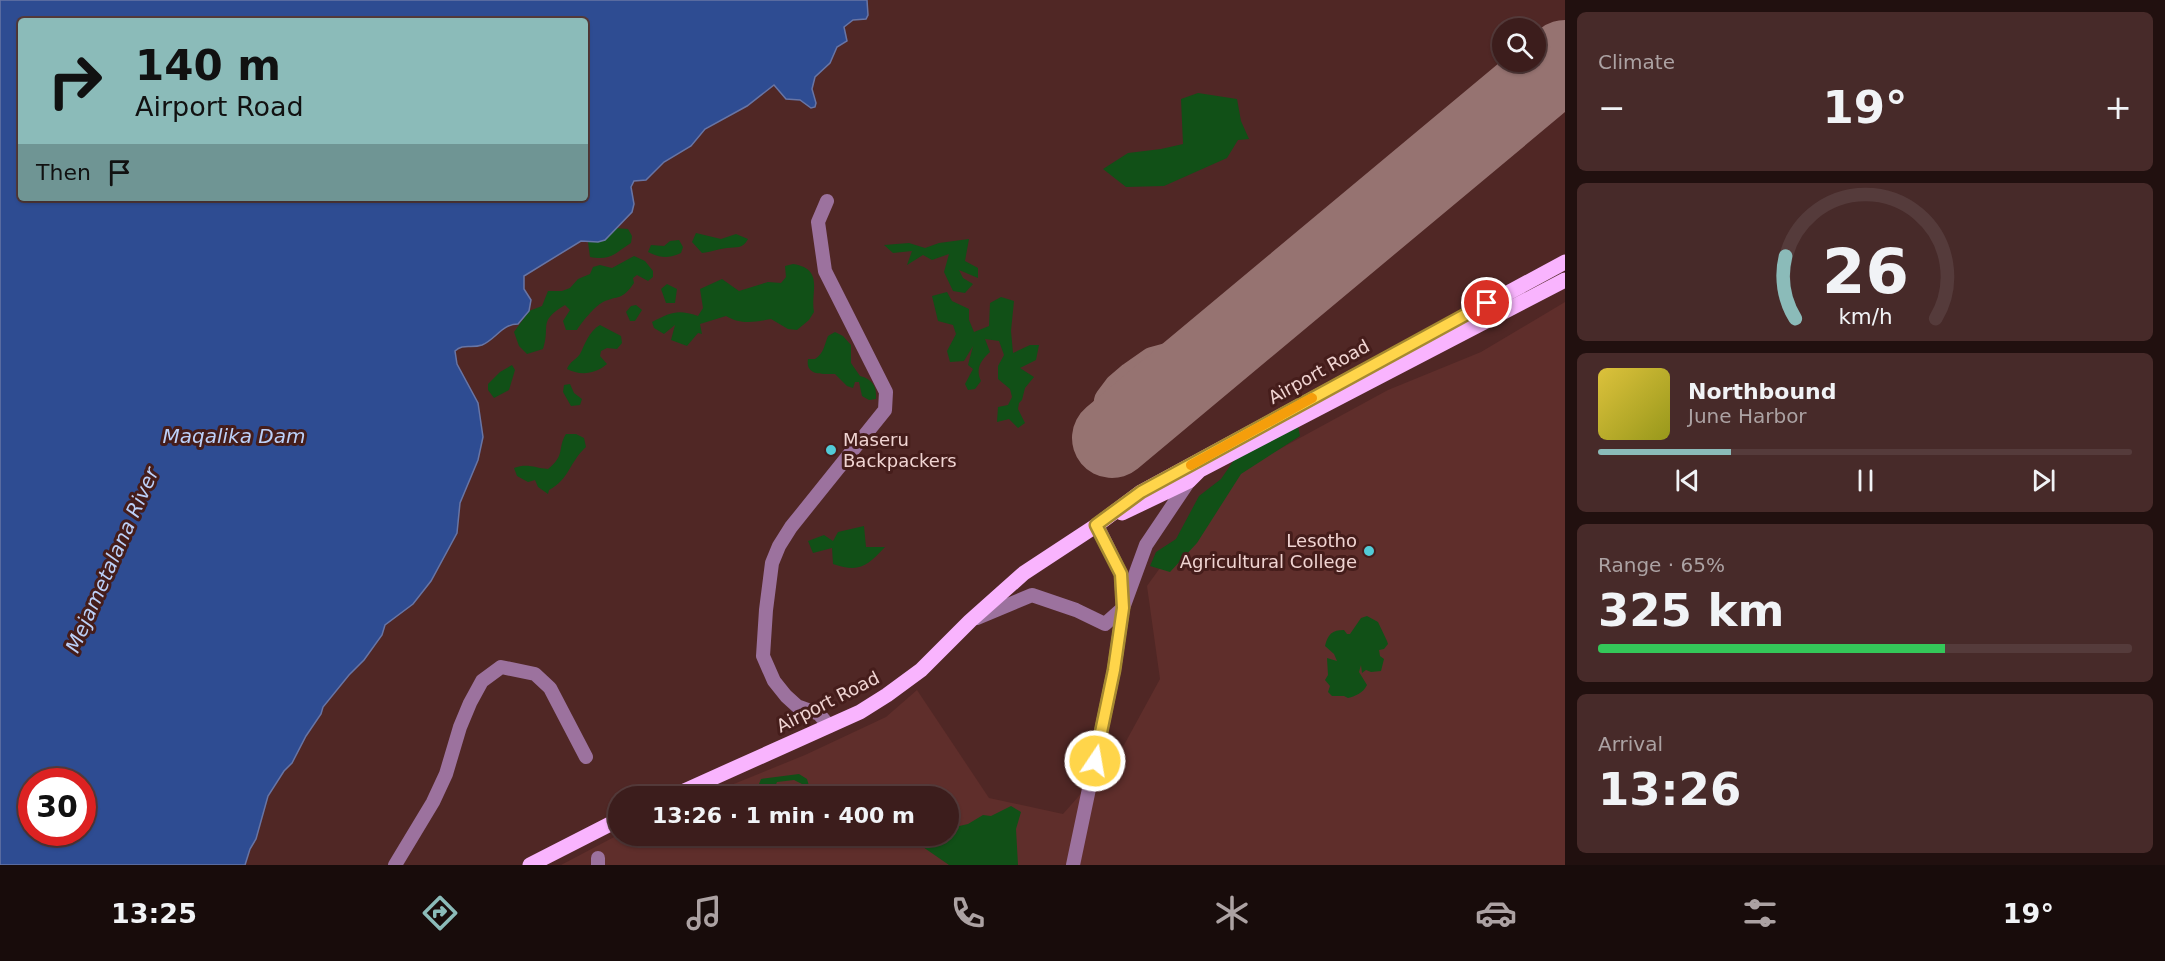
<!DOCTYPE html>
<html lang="en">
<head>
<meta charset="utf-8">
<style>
  :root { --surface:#3c1d1c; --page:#472a29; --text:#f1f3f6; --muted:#aca2a3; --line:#553b3b; --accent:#8bbbb9 }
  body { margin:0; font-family:"DejaVu Sans",sans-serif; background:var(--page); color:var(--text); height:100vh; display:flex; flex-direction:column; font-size:22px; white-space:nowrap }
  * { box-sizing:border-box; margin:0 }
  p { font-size:20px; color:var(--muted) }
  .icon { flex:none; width:33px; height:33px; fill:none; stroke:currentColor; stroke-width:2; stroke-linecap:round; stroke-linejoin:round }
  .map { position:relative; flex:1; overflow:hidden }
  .details { display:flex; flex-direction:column; gap:12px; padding:12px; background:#21100f; width:600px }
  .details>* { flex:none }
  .hud { position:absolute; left:18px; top:18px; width:570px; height:183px; border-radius:6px; box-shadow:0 2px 4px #0004,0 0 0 2px var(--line); background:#8bbbb9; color:#111; overflow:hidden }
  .controls { position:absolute; left:1492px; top:18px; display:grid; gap:12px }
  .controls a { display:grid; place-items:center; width:54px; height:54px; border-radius:50%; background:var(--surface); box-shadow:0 2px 4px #0004,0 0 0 2px var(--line); font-size:30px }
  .speed { position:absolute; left:18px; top:768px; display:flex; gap:12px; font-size:30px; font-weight:700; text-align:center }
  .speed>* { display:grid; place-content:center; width:78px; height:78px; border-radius:50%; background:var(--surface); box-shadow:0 2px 4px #0004,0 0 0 2px var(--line); line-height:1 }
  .speed .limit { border:9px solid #d22; background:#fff; color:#111 }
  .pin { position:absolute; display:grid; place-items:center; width:51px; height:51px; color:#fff; margin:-26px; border:3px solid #fff; border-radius:50%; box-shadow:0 2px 6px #0007 }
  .me { position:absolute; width:66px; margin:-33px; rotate:12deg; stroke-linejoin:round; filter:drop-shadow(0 0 4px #0008) }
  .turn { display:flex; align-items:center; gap:21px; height:126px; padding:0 18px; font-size:27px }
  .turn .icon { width:78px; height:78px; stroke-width:2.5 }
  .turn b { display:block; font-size:42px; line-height:51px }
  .then { display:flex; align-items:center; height:57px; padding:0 18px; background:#0003; gap:12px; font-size:22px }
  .big { font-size:45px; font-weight:600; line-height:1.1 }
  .details .widget { flex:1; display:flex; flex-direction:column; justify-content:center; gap:9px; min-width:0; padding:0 21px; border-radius:9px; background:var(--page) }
  .details .dial { align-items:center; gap:0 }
  .dial svg { height:156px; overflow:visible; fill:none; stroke:var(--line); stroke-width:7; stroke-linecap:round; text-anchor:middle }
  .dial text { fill:var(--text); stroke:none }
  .song { display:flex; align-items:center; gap:18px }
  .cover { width:72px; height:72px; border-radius:9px; background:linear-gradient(135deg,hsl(50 70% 55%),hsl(60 70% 35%)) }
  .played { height:6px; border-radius:3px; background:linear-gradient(90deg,var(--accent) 25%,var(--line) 25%) }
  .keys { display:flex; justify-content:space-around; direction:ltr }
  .heat { display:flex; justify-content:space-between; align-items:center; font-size:33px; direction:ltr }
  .charge { height:9px; border-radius:4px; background:linear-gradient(90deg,#34c759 65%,var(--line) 0) }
  .trip { position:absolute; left:608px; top:786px; width:351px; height:60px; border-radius:30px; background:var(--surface); box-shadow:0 2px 4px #0004,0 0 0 2px var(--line); font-weight:600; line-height:60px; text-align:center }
  .tabs { display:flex; height:96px; justify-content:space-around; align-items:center; background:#180c0b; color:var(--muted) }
  .tabs .icon { width:42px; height:42px }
  .tabs .current { color:var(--accent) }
  .tabs b { font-size:27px; color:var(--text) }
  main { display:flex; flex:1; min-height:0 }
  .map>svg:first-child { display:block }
  .built { fill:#5f2e2b }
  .green { fill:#115017 }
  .water { fill:#2e4c92; stroke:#6875a5; stroke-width:1.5; fill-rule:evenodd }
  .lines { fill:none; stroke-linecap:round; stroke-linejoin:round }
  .taxiway { stroke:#967371; stroke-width:32 }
  .runway { stroke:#967371; stroke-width:80 }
  .minor { stroke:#9c729e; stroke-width:14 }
  .major { stroke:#f9b4fe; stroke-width:15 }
  .route-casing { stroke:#a68a30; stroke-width:15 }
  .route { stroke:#ffd54a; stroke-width:10 }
  .slow { stroke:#f59e0b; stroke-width:10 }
  .poi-dot { fill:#52cbd7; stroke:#451d1b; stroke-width:2 }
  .labels { text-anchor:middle; stroke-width:6; stroke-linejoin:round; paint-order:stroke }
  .street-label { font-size:18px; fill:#f0d4d2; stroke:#451d1b }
  .poi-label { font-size:18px; fill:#f0d4d2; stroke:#451d1b; text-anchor:start }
  .water-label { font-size:20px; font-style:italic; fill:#bcd0f8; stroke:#451d1b }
</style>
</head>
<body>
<main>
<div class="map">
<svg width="1565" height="865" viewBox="0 0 1565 865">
  <rect width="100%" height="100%" fill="#502725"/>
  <!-- built -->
  <polygon class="built" points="1565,302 1565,865 561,865 618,835 948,836 948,796 704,796 805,755 886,717 917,690 989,798 1063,814 1124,745 1160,679 1147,586 1198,515 1232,475 1388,390 1481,352"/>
  <!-- green -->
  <g class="green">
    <polygon points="1198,93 1237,99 1241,121 1249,139 1238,140 1227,158 1164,186 1126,187 1103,169 1128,153 1161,149 1183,144 1181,99"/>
    <path d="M615,228l13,1 4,7 -1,7c-16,10 -20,18 -41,14l-2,-15c13,0 21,-3 27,-14z"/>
    <path d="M696,233l25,6 15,-5 12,5c-5,10 -12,8 -21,9 -9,1 -16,4 -25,5l-10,-11z"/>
    <polygon points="969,239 965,261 978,268 978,278 959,270 963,278 973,284 965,293 953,291 944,272 949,254 932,260 923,255 907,265 912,251 893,253 884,245 909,243 925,248 939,243"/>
    <path d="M679,240l4,7 -2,6c-13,6 -21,5 -33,-1l3,-7 13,1 6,-5z"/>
    <path d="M634,256l11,5 8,10v6l-5,4 -11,-6 -4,3 1,5c-12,18 -16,12 -31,19 -8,4 -22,21 -26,28h-11l-3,-9 7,-11 -5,-5c-28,17 -14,20 -22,44l-16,5 -8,-8 -5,-14 15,-21 13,-5 6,-15h14l8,-3 8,-9 12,-5 3,-7 7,-2 12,3z"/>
    <path d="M793,264c32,5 17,28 21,48l-5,8 -12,10 -9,-1 -17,-10c-16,3 -30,6 -45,-3l-26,8 2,10 -4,-1 -11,13 -16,-6 4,-15 -11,9 -10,-6 -2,-6c19,-10 26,-13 46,-6l5,-8 -3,-19 22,-10 17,12 29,-9 13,1 5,-6 -1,-11z"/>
    <polygon points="667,284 677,289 675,303 666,303 661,289"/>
    <path d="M947,292l5,9 17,8v11l5,12 15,-6 1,-23 11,-6 13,4 -3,30 2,22 17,-8h9l-3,15 -16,8 14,9 -9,11 -3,12 -3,3 -1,6 7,14 -7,5 -9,-9 -12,3 1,-15 10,-2 4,-8 -2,-8 -12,-10v-13l6,-11 -5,-14 -14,-2 5,13c-9,8 -15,17 -9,29l-6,8 -7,1 -3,-6 8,-15 -5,-4 5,-19 -9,15 -14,1 -3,-11 9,-17 -3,-9 -15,-4 -6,-25z"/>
    <polygon points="636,305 642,310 635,321 630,321 626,312 631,306"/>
    <path d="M600,325l21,11 1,7 -5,6 -10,-1 -6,3 -1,5 7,8c-11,10 -27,12 -40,5 3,-8 9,-9 13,-15 5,-10 9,-23 20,-29z"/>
    <path d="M835,332l8,4 8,9v18l9,13c12,3 17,10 16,23l-7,1 -7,-4 -3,-14h-4l-2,6 -6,-2 -12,-12c-12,0 -30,2 -27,-15h7c9,-6 9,-13 13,-23z"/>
    <polygon points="512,365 515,370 509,390 494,398 488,390 488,384 500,372"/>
    <polygon points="570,384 574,393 582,399 580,405 571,406 563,392 564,385"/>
    <polygon points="1298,426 1300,436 1241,474 1197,543 1170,572 1150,566 1156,552 1176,539 1199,496 1221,479 1234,460"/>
    <path d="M566,434h10l8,4 2,9c-16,14 -17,33 -37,43l-1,4 -10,-7 -3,-7 -7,2 -11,-6 -3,-8c14,-5 20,0 34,1 18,-14 9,-21 18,-35z"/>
    <path d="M864,526l2,21h19c-18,19 -25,26 -52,17l-1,-16 -19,5 -5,-12 16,-6 9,6 5,-9z"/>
    <path d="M1367,616l11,6 9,19 1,3 -4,5 -5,1 1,6 4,3 -3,12 -10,1 -5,-2 -4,3 -1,-8 -2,7 8,13c-4,8 -11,11 -19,13l-4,-2h-12l-4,-4 2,-6 -5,-6 3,-5 -1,-17 10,3 -3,-7 -9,-8c3,-12 7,-16 19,-16l3,4h3l11,-16z"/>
    <polygon points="799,774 807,779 812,796 806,796 804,785 794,780 777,782 771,796 764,794 759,784 761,779"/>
    <polygon points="1011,806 1021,812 1016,829 1018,865 949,865 907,836 948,836 948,823 955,827 968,824 983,815 991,816"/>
  </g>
  <!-- water -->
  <path class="water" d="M0,0h867l1,15 -2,4 -13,1 -9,7 3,14 -10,6 -7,16 -15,14 -3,12 4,14 -1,4 -4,1 -11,-8 -14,-1 -12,-14 -27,21 -42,23 -14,17 -27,16 -18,18 -12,1 -3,6 3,17 -2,8 -27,28 -7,2 -17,-1 -57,35v13l7,11 -2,11 -11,13c-16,0 -22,15 -36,21 -11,4 -19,-2 -27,6l2,13 21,39 5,34 -5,23 -18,43 -3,30 -26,48 -18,23 -28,21 -3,10 -18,25 -15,15 -26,32 -2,7 -15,22 -14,27 -8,8 -16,25 -12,43 -6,10 -5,16h-245zM21,21h564v177h-564zM32,782h50v50h-50z"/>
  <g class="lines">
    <!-- taxiway -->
    <polyline class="taxiway" points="1182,379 1160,411 1149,433 1142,437 1131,439 1122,435 1113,427 1108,414 1110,401 1119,389 1133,377 1153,363 1208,348 1240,331"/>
    <!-- runway -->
    <polyline class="runway" points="1112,438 1565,60"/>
    <!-- minor -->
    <g class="minor">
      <polyline points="827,201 818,222 825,271 886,392 885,410 791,527 779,546 772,563 766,610 763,656 774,681 786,696 797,706 819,714 829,726"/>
      <polyline points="977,618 1032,595 1076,610 1105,624 1123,608 1146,545 1189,481"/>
      <polyline points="395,865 433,802 446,774 460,727 470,703 482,681 501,667 535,674 550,688 586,757"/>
      <polyline points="598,865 598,858"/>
      <polyline points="1073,865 1114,670 1123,608 1121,574 1097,525"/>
    </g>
    <!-- major -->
    <g class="major">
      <polyline points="1122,513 1189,481 1200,470 1565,280"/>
      <polyline points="673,796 860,712 887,695 921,670 970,621 1024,573 1097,525 1141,492 1565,262"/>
      <polyline points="530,865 618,820"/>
    </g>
  </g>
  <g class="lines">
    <!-- route casing -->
    <g class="route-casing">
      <polyline id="route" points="1095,761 1114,670 1123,608 1121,574 1096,525 1141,492 1487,303"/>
    </g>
    <!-- route -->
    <use href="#route" class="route"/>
    <!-- slow -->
    <polyline class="slow" points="1191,465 1312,398"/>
  </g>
  <!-- markers -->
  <g class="poi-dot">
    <circle cx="831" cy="450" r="6"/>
    <circle cx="1369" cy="551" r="6"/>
  </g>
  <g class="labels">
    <!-- street labels -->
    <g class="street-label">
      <text transform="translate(1319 372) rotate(-29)" y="6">Airport Road</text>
      <text transform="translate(828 702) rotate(-27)" y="6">Airport Road</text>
    </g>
    <!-- poi labels -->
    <g class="poi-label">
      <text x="843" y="446">Maseru<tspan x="843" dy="21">Backpackers</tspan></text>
      <text x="1357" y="547" text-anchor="end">Lesotho<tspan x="1357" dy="21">Agricultural College</tspan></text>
    </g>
    <!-- water labels -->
    <g class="water-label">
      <text x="234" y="443">Maqalika Dam</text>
      <text transform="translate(112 560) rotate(-66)" y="7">Mejametalana River</text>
    </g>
  </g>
</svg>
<div class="controls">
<a><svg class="icon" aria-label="search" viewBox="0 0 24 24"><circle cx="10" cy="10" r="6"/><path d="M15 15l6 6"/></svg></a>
</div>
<div class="speed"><div class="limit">30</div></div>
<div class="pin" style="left:1487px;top:303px;background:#d93025"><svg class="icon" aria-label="arrive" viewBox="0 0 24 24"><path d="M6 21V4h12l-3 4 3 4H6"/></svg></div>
<svg class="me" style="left:1095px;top:761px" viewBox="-20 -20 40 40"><circle r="17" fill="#ffd54a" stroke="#fff" stroke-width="3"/><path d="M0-11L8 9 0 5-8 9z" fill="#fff"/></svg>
<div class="trip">13:26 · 1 min · 400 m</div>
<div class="hud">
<div class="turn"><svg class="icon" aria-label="right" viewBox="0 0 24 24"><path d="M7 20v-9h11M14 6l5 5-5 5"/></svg><div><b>140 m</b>Airport Road</div></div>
<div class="then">Then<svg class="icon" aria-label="arrive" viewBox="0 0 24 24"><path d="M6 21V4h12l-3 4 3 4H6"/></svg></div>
</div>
</div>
<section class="details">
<div class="widget"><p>Climate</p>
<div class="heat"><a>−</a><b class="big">19°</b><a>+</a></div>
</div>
<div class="widget dial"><svg viewBox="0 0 100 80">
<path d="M14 69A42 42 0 1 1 86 69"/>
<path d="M14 69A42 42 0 0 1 9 37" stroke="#8bbbb9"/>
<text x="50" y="56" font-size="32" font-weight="700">26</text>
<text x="50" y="72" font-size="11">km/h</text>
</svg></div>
<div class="widget">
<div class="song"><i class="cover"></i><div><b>Northbound</b><p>June Harbor</p></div></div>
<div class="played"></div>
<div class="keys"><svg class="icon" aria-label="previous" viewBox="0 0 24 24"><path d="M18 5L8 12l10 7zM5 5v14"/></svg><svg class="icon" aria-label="pause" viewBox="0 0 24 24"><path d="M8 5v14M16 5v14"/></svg><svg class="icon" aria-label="next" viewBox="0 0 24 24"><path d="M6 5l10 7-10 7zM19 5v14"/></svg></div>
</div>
<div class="widget"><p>Range · 65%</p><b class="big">325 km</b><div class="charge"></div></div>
<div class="widget"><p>Arrival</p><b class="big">13:26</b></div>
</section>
</main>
<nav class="tabs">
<b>13:25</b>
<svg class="icon current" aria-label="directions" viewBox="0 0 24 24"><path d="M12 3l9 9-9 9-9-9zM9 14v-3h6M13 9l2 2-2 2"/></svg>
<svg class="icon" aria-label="music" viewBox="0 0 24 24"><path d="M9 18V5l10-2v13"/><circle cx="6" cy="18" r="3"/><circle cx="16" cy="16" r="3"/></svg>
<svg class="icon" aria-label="phone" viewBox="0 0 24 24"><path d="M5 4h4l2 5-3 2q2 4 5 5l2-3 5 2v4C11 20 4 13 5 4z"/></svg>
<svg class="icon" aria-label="climate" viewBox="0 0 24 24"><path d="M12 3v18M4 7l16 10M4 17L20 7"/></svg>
<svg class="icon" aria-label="car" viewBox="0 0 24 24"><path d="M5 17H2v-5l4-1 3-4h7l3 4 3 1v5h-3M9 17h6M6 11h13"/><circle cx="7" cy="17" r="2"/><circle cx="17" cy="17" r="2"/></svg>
<svg class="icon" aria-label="filters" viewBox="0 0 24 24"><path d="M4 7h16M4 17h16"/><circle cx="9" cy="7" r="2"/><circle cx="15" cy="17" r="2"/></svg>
<b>19°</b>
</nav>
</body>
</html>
